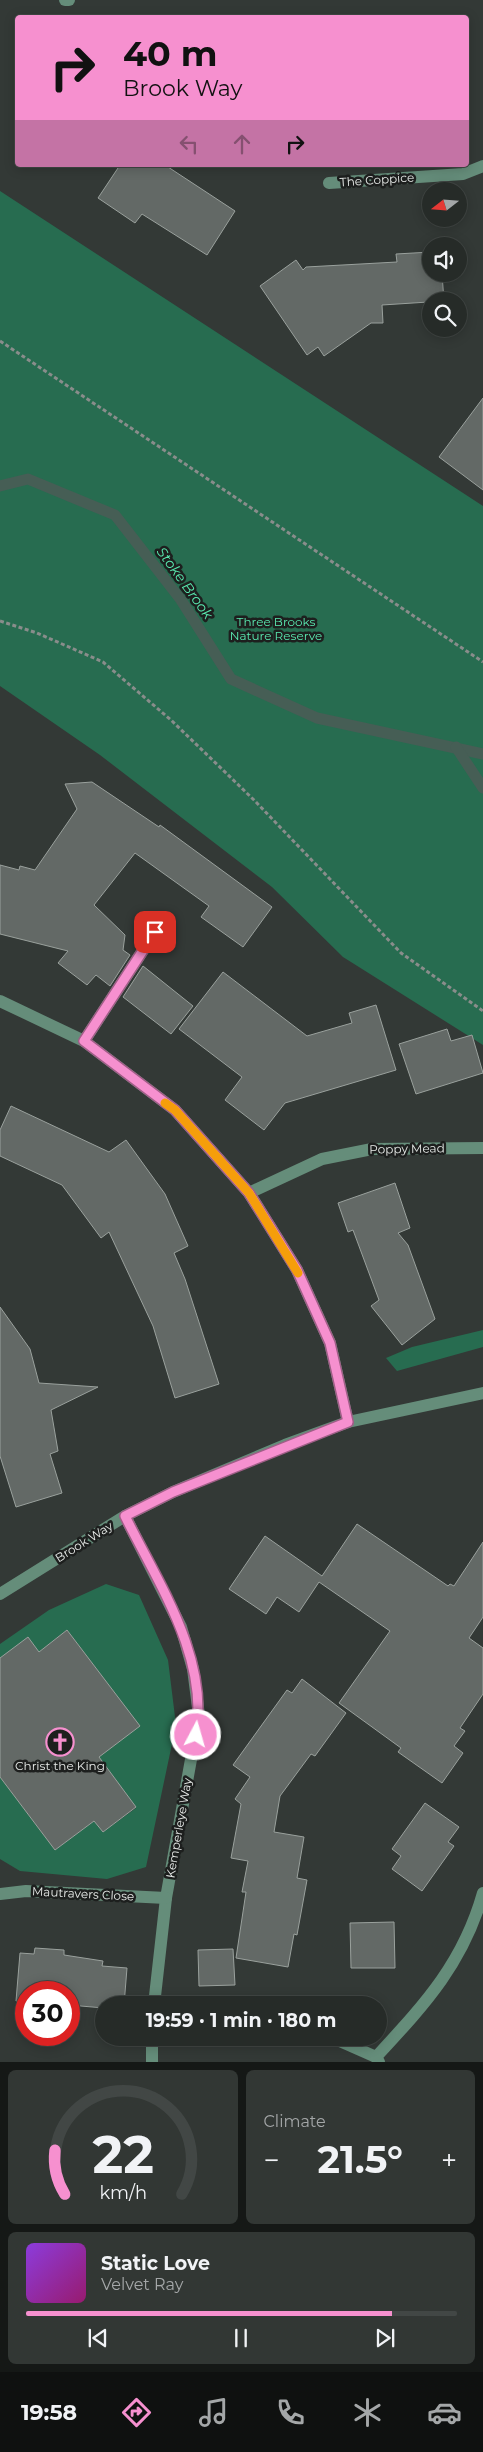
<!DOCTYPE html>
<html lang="en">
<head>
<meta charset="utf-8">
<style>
  :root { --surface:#262b28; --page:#323734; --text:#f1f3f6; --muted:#a4a7a8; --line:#424745; --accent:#f690cf }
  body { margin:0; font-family:Montserrat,sans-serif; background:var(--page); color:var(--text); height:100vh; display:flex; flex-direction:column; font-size:19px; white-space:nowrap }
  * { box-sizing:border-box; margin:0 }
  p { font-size:16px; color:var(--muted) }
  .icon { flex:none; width:28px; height:28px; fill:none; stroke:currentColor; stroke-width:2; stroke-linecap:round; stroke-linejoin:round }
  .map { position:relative; height:2062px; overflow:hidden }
  .sheet { display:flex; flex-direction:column; gap:8px; padding:8px; background:#151816; flex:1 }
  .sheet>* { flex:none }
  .top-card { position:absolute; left:15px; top:15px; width:454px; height:152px; border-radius:5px; box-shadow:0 2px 12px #0003,0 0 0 1px var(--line); background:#f690cf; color:#111; overflow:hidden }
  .needle { width:32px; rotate:253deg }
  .fabs { position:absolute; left:422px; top:182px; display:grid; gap:10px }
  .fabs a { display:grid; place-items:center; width:45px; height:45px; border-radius:50%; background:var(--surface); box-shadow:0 2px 12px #0003,0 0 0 1px var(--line); font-size:25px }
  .speed { position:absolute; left:15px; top:1981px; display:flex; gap:10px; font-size:25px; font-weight:700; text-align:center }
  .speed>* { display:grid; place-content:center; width:65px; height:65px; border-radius:50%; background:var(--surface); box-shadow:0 2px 12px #0003,0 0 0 1px var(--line); line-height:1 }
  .speed .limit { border:8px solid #d22; background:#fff; color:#111 }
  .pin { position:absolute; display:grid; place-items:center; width:42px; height:42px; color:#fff; margin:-21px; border-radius:10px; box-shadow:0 2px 8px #0006 }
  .me { position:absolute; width:55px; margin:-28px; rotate:6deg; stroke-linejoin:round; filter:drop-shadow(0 0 4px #0008) }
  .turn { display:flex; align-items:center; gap:18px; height:105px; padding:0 25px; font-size:22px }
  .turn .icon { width:65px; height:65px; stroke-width:2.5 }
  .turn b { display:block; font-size:35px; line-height:42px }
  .lanes { display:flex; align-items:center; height:48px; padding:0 25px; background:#0003; justify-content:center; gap:25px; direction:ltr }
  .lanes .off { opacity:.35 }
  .big { font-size:38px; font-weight:700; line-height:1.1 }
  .sheet .widget { flex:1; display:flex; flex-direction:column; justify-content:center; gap:8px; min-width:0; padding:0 18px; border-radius:8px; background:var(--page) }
  .sheet .dial { align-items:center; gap:0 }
  .dial svg { height:130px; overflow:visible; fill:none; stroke:var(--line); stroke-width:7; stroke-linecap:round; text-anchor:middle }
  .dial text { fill:var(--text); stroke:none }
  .song { display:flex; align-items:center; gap:15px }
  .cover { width:60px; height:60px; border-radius:8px; background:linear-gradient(135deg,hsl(270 70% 55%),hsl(320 70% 35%)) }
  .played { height:5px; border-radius:2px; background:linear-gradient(90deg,var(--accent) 85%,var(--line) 85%) }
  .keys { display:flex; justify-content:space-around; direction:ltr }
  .heat { display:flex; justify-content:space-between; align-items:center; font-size:28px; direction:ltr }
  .sheet .tiles { flex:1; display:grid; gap:8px; grid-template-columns:1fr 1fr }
  .widget:last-child { grid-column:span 2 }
  .trip { position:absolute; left:95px; top:1996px; width:292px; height:50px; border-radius:25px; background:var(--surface); box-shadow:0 2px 12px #0003,0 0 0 1px var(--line); font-weight:700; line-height:50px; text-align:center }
  .tab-bar { display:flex; height:80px; justify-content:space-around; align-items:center; background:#0f1110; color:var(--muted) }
  .tab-bar .icon { width:35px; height:35px }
  .tab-bar .selected { color:var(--accent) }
  .tab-bar b { font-size:22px; color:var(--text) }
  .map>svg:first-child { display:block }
  .green { fill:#276c50 }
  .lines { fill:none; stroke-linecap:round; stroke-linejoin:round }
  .stream { stroke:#465e55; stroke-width:11 }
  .building { fill:#636966; stroke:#9aa19d }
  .path { stroke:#898d8b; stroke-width:3; stroke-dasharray:4 2.5; stroke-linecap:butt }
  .minor { stroke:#658d7a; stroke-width:12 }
  .route-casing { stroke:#a05e87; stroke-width:12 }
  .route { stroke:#f690cf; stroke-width:9 }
  .slow { stroke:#f59e0b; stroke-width:9 }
  .labels { text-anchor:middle; stroke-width:5; stroke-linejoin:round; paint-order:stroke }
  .street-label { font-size:12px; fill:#e8ebe9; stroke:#1d1f1e }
  .park-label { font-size:12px; fill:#5ae9b0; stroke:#1d1f1e }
  .poi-label { font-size:12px; fill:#e8ebe9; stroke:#1d1f1e }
  .water-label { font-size:14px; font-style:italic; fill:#59e9af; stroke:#1d1f1e }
</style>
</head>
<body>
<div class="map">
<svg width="483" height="2062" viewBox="0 0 483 2062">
  <rect width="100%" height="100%" fill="#333936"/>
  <!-- green -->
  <g class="green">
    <polygon points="0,191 483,506 483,1045 343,957 272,887 100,755 0,686"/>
    <polygon points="483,1330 483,1347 397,1371 386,1358 412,1347"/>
    <polygon points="106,1584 139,1595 168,1660 176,1725 146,1867 107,1879 20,1871 0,1859 0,1777 55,1850 94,1821 103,1832 136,1808 99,1757 139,1726 67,1630 39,1652 0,1658 0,1644 49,1610"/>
  </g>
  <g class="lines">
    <!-- stream -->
    <g class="stream">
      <polyline points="0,486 28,479 115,515 181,600 231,679 317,718 483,754"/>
      <polyline points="456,747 483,788"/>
    </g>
  </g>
  <!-- building -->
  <g class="building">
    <polygon points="120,165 165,165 235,211 207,255 142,214 135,223 98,198"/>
    <polygon points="431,252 431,274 442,274 444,301 382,305 383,323 371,323 324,356 318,347 307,355 260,286 296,260 303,270 306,267 397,262 396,254"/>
    <polygon points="483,398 483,490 439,457"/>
    <polygon points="92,782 159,827 160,825 272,907 243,947 201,917 209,906 135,853 94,905 125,935 123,950 130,955 110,986 96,975 87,985 58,963 68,951 0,934 0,865 19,870 20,866 35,870 77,809 65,784"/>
    <polygon points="143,966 193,1006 171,1034 123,997"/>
    <polygon points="223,972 307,1036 352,1023 349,1013 376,1005 396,1070 285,1103 264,1130 225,1100 242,1077 179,1029"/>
    <polygon points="447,1029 451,1041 472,1035 483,1073 416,1094 399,1044"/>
    <polygon points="11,1106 109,1152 126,1140 165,1194 188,1246 174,1253 185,1279 219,1384 175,1398 153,1326 109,1232 101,1238 62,1185 0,1156 0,1130"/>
    <polygon points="395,1183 410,1228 398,1233 408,1245 435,1319 402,1345 371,1306 379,1300 353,1230 348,1232 338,1203"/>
    <polygon points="0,1307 30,1349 39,1383 98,1387 51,1410 58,1451 50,1454 62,1493 16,1507 0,1456"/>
    <polygon points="357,1524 448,1586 450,1584 454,1586 483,1542 483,1617 469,1638 483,1648 483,1694 460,1728 465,1731 454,1746 463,1753 442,1783 398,1752 401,1748 339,1703 390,1631 319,1582 299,1612 277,1597 266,1614 229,1589 265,1536 322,1576"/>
    <polygon points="67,1630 140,1726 99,1757 136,1807 103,1832 94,1821 55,1850 0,1777 0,1658 28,1637 39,1652"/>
    <polygon points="302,1679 346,1713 315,1756 311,1754 280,1796 274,1832 304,1837 297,1878 307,1880 297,1935 294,1934 288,1967 236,1958 246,1892 242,1892 248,1861 231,1858 241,1804 235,1799 250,1777 233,1765 287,1690 292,1693"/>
    <polygon points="425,1803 459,1827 448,1842 454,1846 422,1891 392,1869 401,1856 392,1849"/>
    <polygon points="394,1922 395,1968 351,1968 350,1923"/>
    <polygon points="35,1948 64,1950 64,1955 103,1961 102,1966 127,1968 124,2005 104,2005 104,2008 69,2005 69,1992 26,1992 26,2002 16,2001 20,1953 34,1954"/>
    <polygon points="233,1949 235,1985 199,1986 198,1950"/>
  </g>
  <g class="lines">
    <!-- path -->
    <g class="path">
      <polyline points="0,341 483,662"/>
      <polyline points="0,621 37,633 103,662 171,720 254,800 401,953 483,1011"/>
    </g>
    <!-- minor -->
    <g class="minor">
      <polyline points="65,0 69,0"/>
      <polyline points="329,183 463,174 483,166"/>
      <polyline points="0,1001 84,1041 175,1110 249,1193 297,1270 330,1343 348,1422"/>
      <polyline points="84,1041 155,932"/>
      <polyline points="249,1193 322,1159 372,1149 483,1148"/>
      <polyline points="125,1516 181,1627 193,1669 199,1715 166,1898 154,2005"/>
      <polyline points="0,1594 125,1516 173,1492 285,1445 348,1422 483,1393"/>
      <polyline points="0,1894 26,1891 166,1898"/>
      <polyline points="333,2038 376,2057 379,2062"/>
      <path d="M376,2057c48,-52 87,-93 107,-164"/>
      <polyline points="152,2062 152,2038"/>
    </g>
  </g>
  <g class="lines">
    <!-- route casing -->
    <g class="route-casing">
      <path id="route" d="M155,932l-71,109 91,69 74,83 48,77 33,73 18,79 -175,70 -48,24c33,67 84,141 71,219"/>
    </g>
    <!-- route -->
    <use href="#route" class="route"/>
    <!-- slow -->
    <polyline class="slow" points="165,1103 175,1110 249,1193 298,1273"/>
  </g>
  <!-- icons -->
  <defs>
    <g id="church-ring" transform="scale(1.4375)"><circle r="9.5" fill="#1d1f1e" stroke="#f690cf" stroke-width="1.5"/><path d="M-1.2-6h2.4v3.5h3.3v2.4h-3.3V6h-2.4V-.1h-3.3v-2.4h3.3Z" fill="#f690cf"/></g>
  </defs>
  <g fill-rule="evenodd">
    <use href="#church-ring" x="60" y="1742"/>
  </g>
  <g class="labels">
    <!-- street labels -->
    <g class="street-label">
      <text transform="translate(377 180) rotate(-4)" y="4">The Coppice</text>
      <text transform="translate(407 1149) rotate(-1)" y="4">Poppy Mead</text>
      <text transform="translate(84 1542) rotate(-32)" y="4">Brook Way</text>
      <text transform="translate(179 1828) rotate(-80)" y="4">Kemperleye Way</text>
      <text transform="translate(83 1894) rotate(3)" y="4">Mautravers Close</text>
    </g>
    <!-- park labels -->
    <g class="park-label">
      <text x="276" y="626">Three Brooks<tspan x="276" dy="14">Nature Reserve</tspan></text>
    </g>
    <!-- poi labels -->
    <g class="poi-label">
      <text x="60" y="1770">Christ the King</text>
    </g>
    <!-- water labels -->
    <g class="water-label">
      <text transform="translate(185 583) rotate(54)" y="5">Stoke Brook</text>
    </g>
  </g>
</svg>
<div class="fabs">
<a><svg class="needle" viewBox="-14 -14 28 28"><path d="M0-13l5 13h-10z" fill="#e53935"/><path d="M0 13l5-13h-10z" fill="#a4a7a8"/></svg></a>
<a><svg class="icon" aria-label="sound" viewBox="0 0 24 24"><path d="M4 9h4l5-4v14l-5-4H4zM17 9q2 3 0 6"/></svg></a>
<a><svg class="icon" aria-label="search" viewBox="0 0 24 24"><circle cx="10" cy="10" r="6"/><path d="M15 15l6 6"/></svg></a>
</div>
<div class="speed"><div class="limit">30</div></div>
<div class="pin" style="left:155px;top:932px;background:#d93025"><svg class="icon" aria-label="arrive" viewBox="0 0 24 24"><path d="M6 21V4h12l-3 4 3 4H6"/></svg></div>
<svg class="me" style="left:196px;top:1735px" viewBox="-20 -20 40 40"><circle r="17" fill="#f690cf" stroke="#fff" stroke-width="3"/><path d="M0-11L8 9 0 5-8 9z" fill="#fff"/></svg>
<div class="trip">19:59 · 1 min · 180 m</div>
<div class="top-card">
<div class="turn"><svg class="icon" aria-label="right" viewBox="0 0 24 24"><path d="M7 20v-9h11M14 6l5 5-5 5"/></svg><div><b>40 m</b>Brook Way</div></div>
<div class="lanes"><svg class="icon off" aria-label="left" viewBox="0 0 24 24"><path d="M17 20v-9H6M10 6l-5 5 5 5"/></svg><svg class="icon off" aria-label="ahead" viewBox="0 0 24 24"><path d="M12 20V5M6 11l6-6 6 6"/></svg><svg class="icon" aria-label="right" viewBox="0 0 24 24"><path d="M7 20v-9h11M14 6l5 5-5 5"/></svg></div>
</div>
</div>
<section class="sheet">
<div class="tiles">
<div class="widget dial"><svg viewBox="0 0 100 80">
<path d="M14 69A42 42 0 1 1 86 69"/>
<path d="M14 69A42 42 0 0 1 8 42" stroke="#f690cf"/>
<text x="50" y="56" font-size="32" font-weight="700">22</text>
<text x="50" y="72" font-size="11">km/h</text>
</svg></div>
<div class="widget"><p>Climate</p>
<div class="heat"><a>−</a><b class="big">21.5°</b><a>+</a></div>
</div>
<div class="widget">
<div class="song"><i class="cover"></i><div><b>Static Love</b><p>Velvet Ray</p></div></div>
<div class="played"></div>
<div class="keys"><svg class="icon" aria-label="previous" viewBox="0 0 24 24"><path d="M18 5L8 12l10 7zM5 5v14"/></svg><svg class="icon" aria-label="pause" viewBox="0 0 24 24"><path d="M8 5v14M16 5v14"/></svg><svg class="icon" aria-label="next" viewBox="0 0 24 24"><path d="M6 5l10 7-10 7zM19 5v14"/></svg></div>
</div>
</div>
</section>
<nav class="tab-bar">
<b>19:58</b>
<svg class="icon selected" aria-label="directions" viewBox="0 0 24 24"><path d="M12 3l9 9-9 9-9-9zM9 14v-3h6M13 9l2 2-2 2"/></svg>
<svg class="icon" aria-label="music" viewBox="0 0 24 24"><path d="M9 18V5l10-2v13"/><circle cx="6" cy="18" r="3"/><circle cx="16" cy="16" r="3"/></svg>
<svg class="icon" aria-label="phone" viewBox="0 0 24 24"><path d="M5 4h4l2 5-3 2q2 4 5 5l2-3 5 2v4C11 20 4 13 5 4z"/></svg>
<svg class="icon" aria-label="climate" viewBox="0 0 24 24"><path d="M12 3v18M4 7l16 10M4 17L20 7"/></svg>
<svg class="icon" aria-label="car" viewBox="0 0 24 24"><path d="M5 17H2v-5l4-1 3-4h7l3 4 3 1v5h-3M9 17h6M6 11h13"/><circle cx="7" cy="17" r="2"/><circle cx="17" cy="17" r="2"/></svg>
</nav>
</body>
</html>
